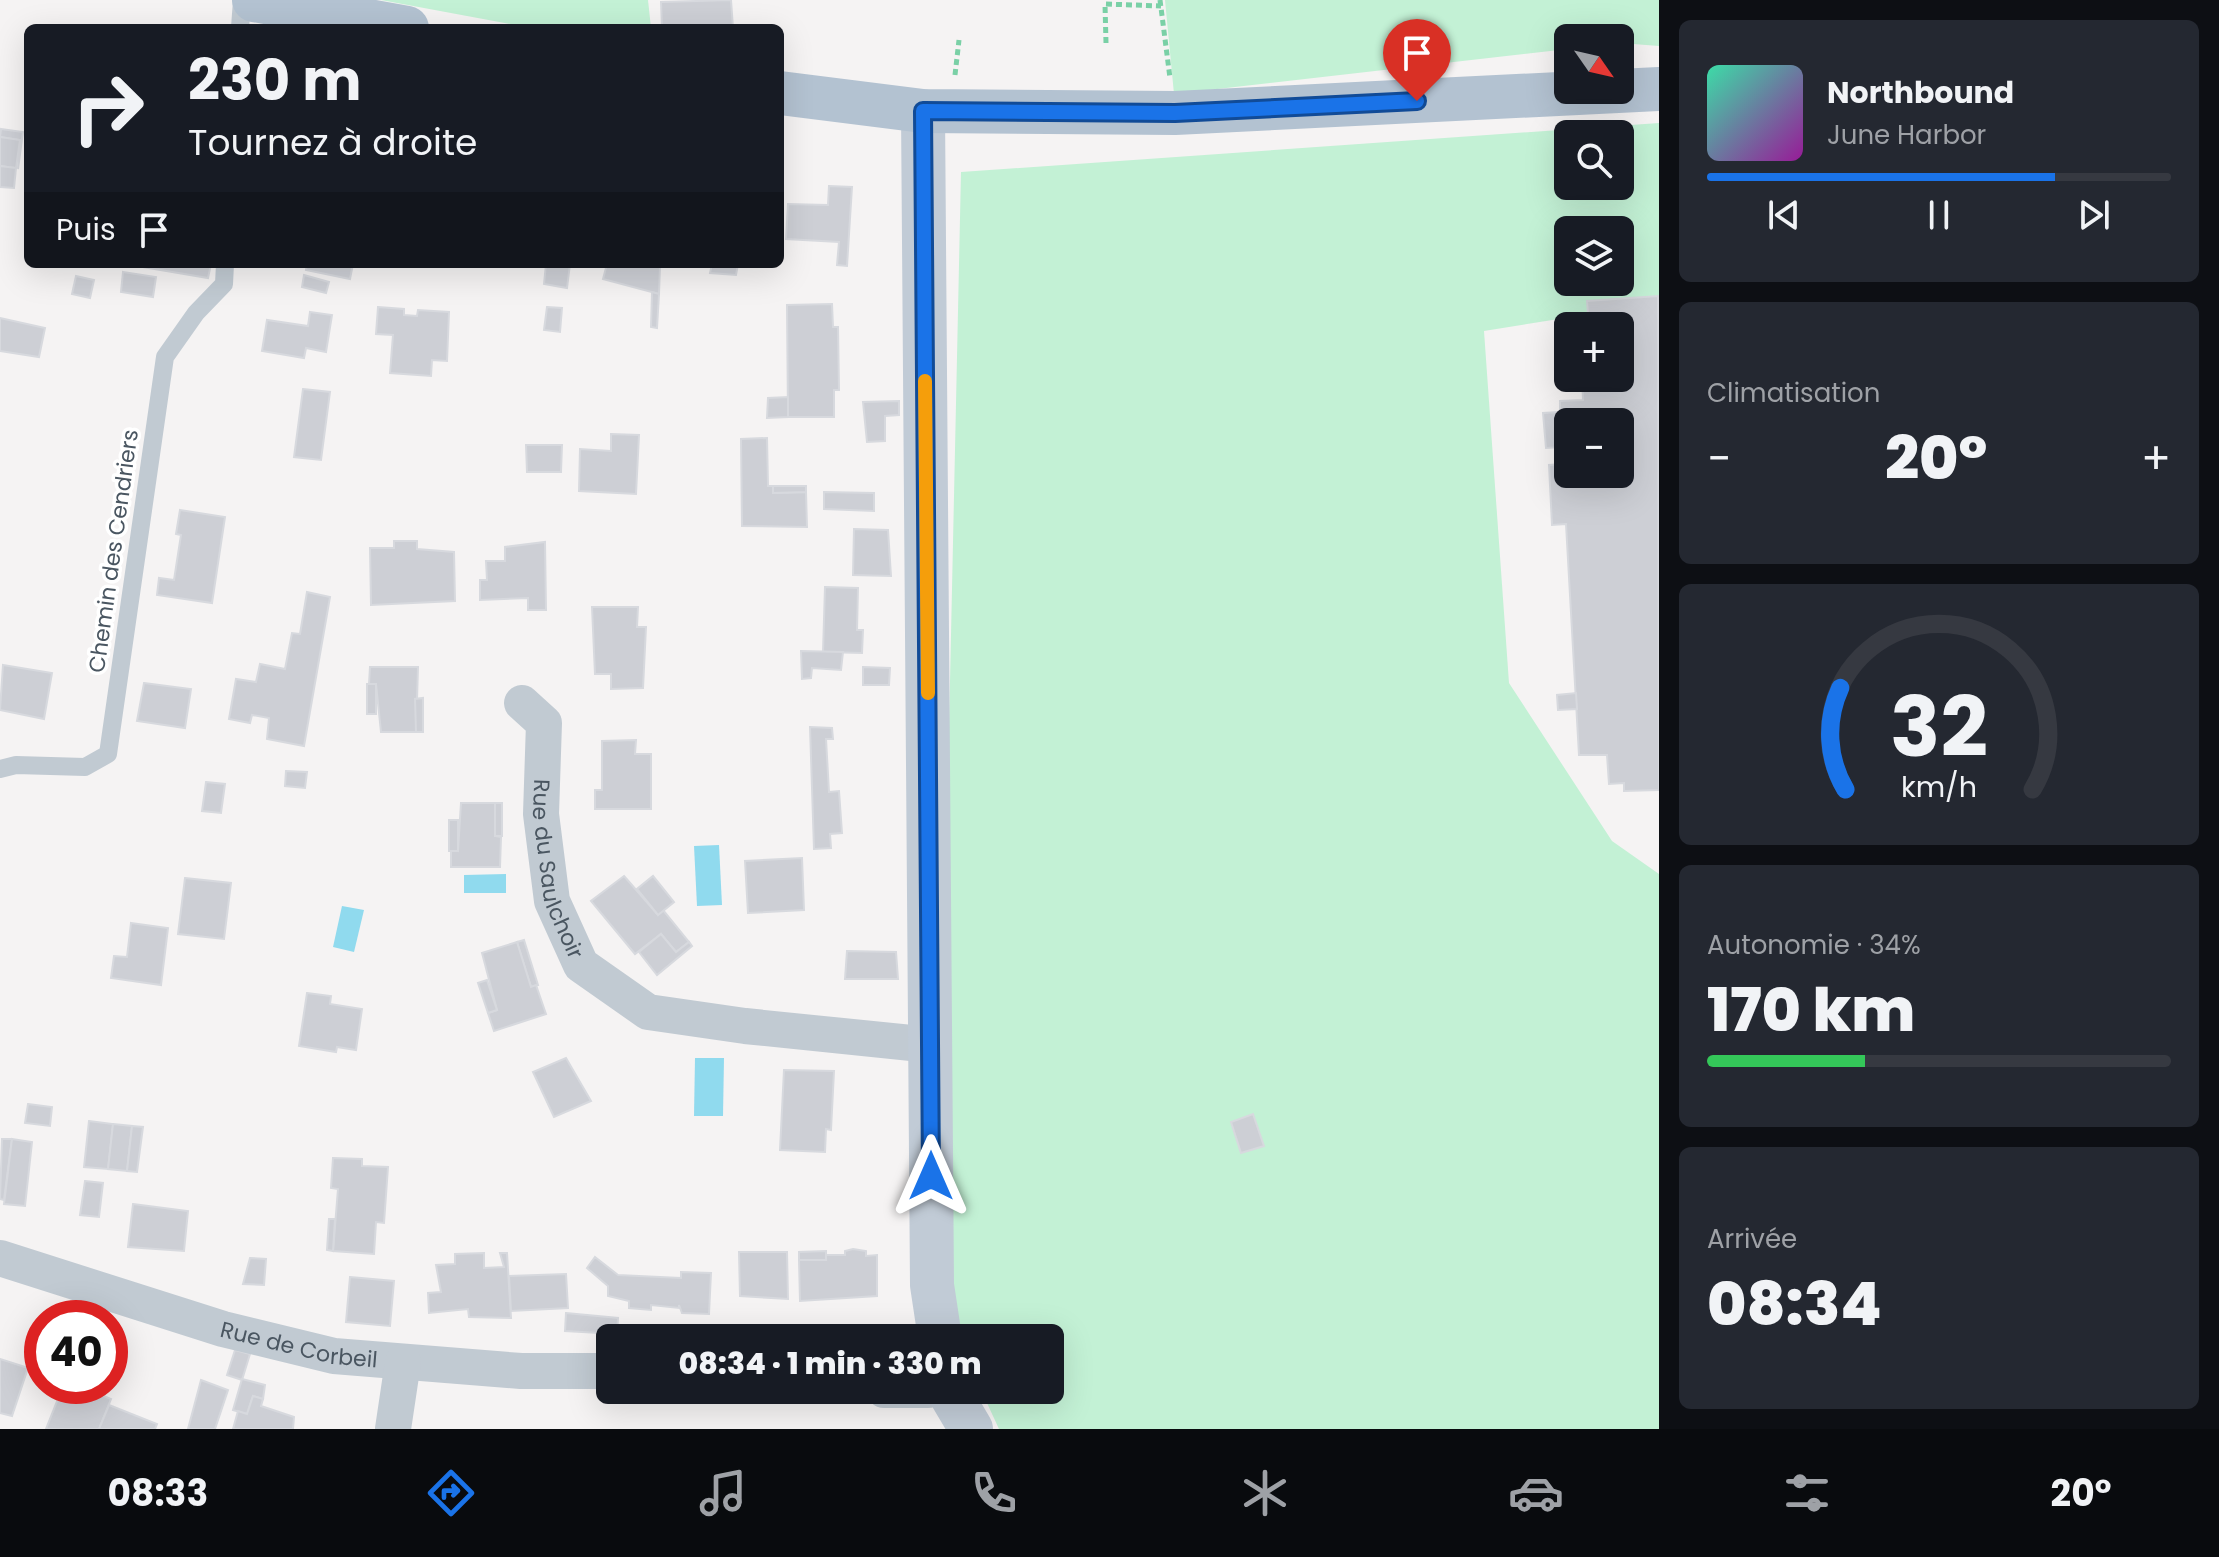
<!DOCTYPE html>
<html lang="fr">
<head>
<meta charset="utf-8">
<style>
  :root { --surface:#171b24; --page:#242831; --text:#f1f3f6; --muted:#9ea1a6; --line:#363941; --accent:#1a73e8 }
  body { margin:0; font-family:Poppins,sans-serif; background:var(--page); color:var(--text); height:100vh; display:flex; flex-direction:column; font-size:30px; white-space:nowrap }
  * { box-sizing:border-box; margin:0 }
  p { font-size:26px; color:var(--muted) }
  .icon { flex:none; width:44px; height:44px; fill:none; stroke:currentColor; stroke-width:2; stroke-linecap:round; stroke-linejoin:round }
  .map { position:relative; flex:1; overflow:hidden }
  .details { display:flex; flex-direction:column; gap:20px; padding:20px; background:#0d0f14; width:560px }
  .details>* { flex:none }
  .guide { position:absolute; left:24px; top:24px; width:760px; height:244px; border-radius:12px; box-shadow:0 8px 32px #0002; background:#171b24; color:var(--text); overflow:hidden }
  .needle { width:52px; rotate:124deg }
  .tools { position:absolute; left:1554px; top:24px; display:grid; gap:16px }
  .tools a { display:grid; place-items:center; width:80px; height:80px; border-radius:12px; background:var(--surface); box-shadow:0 8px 32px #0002; font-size:40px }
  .speed { position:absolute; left:24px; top:1300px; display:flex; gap:16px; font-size:40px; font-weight:700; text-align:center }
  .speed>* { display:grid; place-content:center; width:104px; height:104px; border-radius:50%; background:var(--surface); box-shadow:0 8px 32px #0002; line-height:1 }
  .speed .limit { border:12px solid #d22; background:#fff; color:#111 }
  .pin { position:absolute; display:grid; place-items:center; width:68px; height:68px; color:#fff; margin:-82px -34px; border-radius:50% 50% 50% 0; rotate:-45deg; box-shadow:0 0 8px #0007 }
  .pin .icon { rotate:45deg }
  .me { position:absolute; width:88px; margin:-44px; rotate:0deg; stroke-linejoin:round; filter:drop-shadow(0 0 6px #0008) }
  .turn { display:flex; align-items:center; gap:28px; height:168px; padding:0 32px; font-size:36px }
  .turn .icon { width:104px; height:104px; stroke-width:2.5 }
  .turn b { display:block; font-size:56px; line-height:68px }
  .then { display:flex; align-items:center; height:76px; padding:0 32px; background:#0003; gap:16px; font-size:30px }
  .big { font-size:60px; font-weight:800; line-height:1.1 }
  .details .widget { flex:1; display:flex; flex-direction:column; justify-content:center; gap:12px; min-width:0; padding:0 28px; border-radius:12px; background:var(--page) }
  .details .dial { align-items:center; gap:0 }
  .dial svg { height:208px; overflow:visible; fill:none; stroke:var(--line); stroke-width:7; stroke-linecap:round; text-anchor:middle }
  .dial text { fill:var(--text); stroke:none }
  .song { display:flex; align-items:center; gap:24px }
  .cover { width:96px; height:96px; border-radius:12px; background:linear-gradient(135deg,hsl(160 70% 55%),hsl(300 70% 35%)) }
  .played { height:8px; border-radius:4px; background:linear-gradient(90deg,var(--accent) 75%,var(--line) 75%) }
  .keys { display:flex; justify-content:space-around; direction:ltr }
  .heat { display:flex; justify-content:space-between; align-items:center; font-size:44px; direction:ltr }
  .charge { height:12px; border-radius:6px; background:linear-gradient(90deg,#34c759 34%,var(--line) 0) }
  .trip { position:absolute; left:596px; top:1324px; width:468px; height:80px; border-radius:12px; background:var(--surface); box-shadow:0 8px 32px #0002; font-weight:800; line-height:80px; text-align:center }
  .tabs { display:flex; height:128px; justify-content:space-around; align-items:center; background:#090b0e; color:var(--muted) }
  .tabs .icon { width:56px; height:56px }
  .tabs .active { color:var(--accent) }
  .tabs b { font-size:36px; color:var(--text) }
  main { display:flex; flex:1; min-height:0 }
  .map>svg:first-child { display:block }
  .green { fill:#c3f1d5; fill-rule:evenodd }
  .water { fill:#90daee }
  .building { fill:#cdcfd5; stroke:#d7d9de; stroke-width:2; fill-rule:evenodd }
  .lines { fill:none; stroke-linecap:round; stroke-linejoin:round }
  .path { stroke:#7ad0a6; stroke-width:5; stroke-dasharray:6 4; stroke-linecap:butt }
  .lane { stroke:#c1cad2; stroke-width:18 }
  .street { stroke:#c1cad2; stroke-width:36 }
  .secondary { stroke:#c1cbd6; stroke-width:44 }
  .primary { stroke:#b3c2d1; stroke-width:44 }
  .route-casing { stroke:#114b97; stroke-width:20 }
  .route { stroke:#1a73e8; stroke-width:14 }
  .slow { stroke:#f59e0b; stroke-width:14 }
  .labels { text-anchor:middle; stroke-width:7; stroke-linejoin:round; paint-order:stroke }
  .street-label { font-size:22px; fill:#4a5661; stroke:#fff }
</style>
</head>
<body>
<main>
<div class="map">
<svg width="1659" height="1429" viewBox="0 0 1659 1429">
  <rect width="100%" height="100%" fill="#f5f3f3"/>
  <!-- green -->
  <g class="green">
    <polygon points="381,0 648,0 651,28 532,28"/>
    <polygon points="1165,0 1659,0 1659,46 1620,43 1620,38 1568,38 1568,49 1174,94"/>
    <path d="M1659,123v180l-175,28 25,352 103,158 47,33v555h-660l-18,-39h69v-52h-87l-25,-101 23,-1065zM1568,134h52v52h-52zM1568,230h52v52h-52z"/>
  </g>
  <!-- water -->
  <g class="water">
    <polygon points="719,845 722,905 697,906 694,846"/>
    <polygon points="506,874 506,893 464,893 464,875"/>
    <polygon points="342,906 364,910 354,952 333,947"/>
    <polygon points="695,1058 724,1058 723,1116 694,1116"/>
  </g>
  <!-- building -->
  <g class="building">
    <polygon points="731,0 733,28 662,28 661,2"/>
    <polygon points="1,129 23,132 18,169 20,140 0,137"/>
    <polygon points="0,137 20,140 16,168 0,166"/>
    <polygon points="0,166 16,168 14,188 0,187"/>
    <polygon points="829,186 852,187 847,266 837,265 839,242 786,239 788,204 828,205"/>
    <polygon points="125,264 211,264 208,278"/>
    <polygon points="307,264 353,264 350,279 306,270"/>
    <polygon points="546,264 570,264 567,288 544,284"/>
    <polygon points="607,264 660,266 659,294 603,279"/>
    <polygon points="712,264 738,264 736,275 710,273"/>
    <polygon points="123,272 156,277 153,297 121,292"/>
    <polygon points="304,275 329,282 326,293 302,287"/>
    <polygon points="76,276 94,280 90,298 72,294"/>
    <polygon points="652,292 659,294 657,328 651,327"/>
    <path d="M1658,296l1,494 -35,1v-8l-15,1 -2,-29h-28l-13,-231 -14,1 -3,-60 14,-1 -1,-17 -16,1 -3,-35 17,-1v-11l23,-1 -1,-22h38v-52h-47v-11l15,-1 -1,-13zM1568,422h52v52h-52z"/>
    <polygon points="832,304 833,327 838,327 839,390 834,390 834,417 788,417 787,305"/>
    <polygon points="378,307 404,309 404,315 417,316 418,310 449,312 447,361 432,360 431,376 390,373 393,335 376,334"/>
    <polygon points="547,307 562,308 560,332 544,330"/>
    <polygon points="310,312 332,315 326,352 306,348 304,358 262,351 267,320 308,326"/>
    <polygon points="0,318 45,328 39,357 0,351"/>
    <polygon points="1568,333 1568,375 1560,375 1557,334"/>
    <polygon points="303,389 330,392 321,460 294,457"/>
    <polygon points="788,397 788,417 767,418 768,398"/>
    <polygon points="899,401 899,415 885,416 885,441 867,442 863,402"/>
    <polygon points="611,434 639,435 636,494 579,491 580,449 611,451"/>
    <polygon points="767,438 768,486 773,486 773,493 806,492 807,527 742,526 741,439"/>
    <polygon points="526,445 562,445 561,472 527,472"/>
    <polygon points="773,486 806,486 806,492 773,493"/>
    <polygon points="824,492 874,493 874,511 824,509"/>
    <polygon points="180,510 225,517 212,603 157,595 159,578 174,580 181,535 176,534"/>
    <polygon points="854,529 888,530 891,576 853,575"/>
    <polygon points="394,541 417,541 417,549 454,552 455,601 371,605 370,548 394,548"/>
    <polygon points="545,542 546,610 528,610 528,598 480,600 480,580 487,580 486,561 505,561 505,547"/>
    <polygon points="825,587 858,588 857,630 863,630 862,653 823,652"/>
    <polygon points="307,592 330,597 304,746 267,739 269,718 252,715 250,723 229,719 236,679 256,682 260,664 285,669 292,633 300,634"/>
    <polygon points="592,607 638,607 637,627 646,627 643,688 611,689 611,674 595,674"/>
    <polygon points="801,651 843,652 841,670 812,668 811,678 802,679"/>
    <polygon points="3,665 52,673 44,719 0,710"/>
    <polygon points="370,667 418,667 416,732 381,732 376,684 369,684"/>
    <polygon points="863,667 890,668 889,685 863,685"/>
    <polygon points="144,683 191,689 185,728 137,721"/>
    <rect x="367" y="684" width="9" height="30"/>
    <polygon points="1576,693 1577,709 1558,710 1557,695"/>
    <polygon points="423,698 423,732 416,732 415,699"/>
    <polygon points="810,727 832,728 833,739 826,739 829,792 839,791 842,833 830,834 831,848 814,849"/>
    <polygon points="636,740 635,754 651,754 651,809 595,809 595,790 602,790 602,741"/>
    <polygon points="286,771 307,772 305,788 285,786"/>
    <polygon points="206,782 225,784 221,813 202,811"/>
    <polygon points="461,803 495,803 495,836 501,837 500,867 451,867 451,850 458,851"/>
    <rect x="495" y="803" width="7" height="33"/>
    <rect x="449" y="820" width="9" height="31"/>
    <polygon points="802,858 804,910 748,913 745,861"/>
    <polygon points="624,876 658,915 663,910 689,942 676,952 661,934 635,954 591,901"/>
    <polygon points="653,876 674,902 658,915 637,889"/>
    <polygon points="185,878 231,883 224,939 178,934"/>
    <polygon points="131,923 168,928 161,985 111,978 114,956 127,957"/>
    <polygon points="661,934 676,952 689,942 692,946 657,975 639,952"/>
    <polygon points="524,940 538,985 531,987 517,942"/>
    <polygon points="517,942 531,987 536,985 546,1014 494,1031 488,1013 497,1010 482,953"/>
    <polygon points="847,951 896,952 898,979 845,979"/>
    <polygon points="487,980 497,1010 488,1013 478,983"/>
    <polygon points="307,993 331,996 330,1004 362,1009 356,1050 337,1047 336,1052 299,1046"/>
    <polygon points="566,1058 591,1101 554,1117 533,1072"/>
    <polygon points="784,1070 834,1071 831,1130 826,1129 825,1152 780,1150"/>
    <polygon points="28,1104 52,1107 50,1126 25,1123"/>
    <polygon points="1253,1114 1264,1146 1241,1153 1231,1122"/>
    <polygon points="89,1121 113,1124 108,1169 84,1167"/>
    <polygon points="113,1124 132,1126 127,1171 108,1169"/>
    <polygon points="132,1126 143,1127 137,1172 127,1171"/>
    <polygon points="2,1139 12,1139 4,1200 0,1199"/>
    <polygon points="12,1139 32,1142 25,1206 4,1204"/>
    <polygon points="333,1158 362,1159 362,1166 388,1167 384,1223 376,1222 374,1254 333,1251 338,1189 331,1188"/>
    <polygon points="85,1181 103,1183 99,1217 80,1215"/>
    <polygon points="133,1204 188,1211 184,1251 128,1247"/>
    <polygon points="329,1219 335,1219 333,1251 327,1250"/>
    <polygon points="853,1249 866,1251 866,1256 877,1255 877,1296 800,1301 799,1260 826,1260 825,1255 845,1255 845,1251"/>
    <polygon points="826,1251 826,1260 799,1260 799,1252"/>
    <polygon points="739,1252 787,1252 788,1299 740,1296"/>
    <polygon points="484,1253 484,1268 504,1267 500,1253 507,1253 511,1318 469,1317 468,1309 429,1313 428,1293 441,1292 436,1265 455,1264 455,1254"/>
    <polygon points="595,1257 618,1275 681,1278 681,1272 711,1273 709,1314 682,1313 679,1305 679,1308 651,1305 651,1310 629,1308 629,1301 608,1296 608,1286 587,1268"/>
    <polygon points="250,1258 266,1259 264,1285 243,1284"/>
    <polygon points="566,1274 568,1308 511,1311 509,1276"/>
    <polygon points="350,1277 394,1281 390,1326 346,1322"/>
    <polygon points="566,1313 618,1318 617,1334 565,1331"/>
    <polygon points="235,1350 250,1354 242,1380 227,1375"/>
    <polygon points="0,1359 28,1368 12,1416 0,1413"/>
    <polygon points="242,1379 265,1385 263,1399 253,1396 247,1414 233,1410"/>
    <polygon points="201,1380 228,1390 215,1429 188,1429"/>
    <polygon points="63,1386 80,1386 111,1399 99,1429 46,1429"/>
    <polygon points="253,1396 263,1399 261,1406 294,1417 293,1429 233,1429 238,1411 247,1414"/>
    <polygon points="109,1405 157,1424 155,1429 99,1429"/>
  </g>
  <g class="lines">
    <!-- path -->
    <g class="path">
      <polyline points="1160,0 1170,78"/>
      <polyline points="1106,43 1105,4 1161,6"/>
      <polyline points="955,75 959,40"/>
    </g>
    <!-- lane -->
    <g class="lane">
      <polyline points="240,28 242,0"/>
      <polyline points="0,769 16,765 85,767 108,754 165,357 196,313 224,284 225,264"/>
    </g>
    <!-- street -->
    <g class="street">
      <path id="s1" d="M522,703l22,20 -3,91 11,87 29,64 67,47 97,14 186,19"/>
      <path id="s2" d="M0,1258l223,71 111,27 187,15h89"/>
      <polyline points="884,1390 928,1390"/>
      <polyline points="393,1429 403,1362"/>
    </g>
    <!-- secondary -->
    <g class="secondary">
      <polyline points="923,111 932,1285 940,1338"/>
      <polyline points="948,1390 971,1429"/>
    </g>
    <!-- primary -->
    <g class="primary">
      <polyline points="254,0 407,28"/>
      <polyline points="780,93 923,111 1175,113 1659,89"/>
    </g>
  </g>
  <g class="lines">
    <!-- route casing -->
    <g class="route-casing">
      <polyline id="route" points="931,1176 923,111 1175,113 1417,101"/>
    </g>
    <!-- route -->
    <use href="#route" class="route"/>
    <!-- slow -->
    <polyline class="slow" points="925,381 928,693"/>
  </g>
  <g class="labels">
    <!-- street labels -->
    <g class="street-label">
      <text transform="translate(113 551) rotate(-82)" y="8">Chemin des Cendriers</text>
      <text dy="8" stroke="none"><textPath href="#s1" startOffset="178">Rue du Saulchoir</textPath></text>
      <text dy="8" stroke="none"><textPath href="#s2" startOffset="312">Rue de Corbeil</textPath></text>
    </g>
  </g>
</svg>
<div class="tools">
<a><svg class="needle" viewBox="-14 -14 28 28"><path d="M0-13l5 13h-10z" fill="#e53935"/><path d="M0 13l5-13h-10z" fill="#9ea1a6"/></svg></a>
<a><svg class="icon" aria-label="search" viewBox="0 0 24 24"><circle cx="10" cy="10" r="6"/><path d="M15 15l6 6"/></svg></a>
<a><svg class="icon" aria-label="layers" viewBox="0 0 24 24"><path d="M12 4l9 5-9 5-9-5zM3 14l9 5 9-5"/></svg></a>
<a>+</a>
<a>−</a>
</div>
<div class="speed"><div class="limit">40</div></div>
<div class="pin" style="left:1417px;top:101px;background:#d93025"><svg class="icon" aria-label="arrive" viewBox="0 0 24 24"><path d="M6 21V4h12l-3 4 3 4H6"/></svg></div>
<svg class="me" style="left:931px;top:1176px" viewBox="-20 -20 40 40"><path d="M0-17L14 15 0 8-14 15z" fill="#1a73e8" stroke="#fff" stroke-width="4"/></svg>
<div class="trip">08:34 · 1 min · 330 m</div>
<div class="guide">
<div class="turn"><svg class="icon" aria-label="right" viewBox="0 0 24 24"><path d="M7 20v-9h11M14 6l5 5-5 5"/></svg><div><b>230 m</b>Tournez à droite</div></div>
<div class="then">Puis<svg class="icon" aria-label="arrive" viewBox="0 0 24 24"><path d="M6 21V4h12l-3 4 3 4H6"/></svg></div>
</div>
</div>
<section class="details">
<div class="widget">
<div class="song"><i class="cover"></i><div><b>Northbound</b><p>June Harbor</p></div></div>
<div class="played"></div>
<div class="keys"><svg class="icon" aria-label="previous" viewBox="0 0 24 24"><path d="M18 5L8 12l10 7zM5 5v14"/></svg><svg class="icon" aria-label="pause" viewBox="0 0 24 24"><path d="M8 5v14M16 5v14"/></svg><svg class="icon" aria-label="next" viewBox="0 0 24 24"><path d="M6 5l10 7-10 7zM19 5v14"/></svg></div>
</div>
<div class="widget"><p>Climatisation</p>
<div class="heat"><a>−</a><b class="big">20°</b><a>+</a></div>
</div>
<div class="widget dial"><svg viewBox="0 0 100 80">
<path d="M14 69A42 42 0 1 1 86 69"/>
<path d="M14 69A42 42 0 0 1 12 30" stroke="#1a73e8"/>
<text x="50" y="56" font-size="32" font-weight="700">32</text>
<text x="50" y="72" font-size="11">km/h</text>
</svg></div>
<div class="widget"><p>Autonomie · 34%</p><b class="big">170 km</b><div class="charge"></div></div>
<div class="widget"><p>Arrivée</p><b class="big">08:34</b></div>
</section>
</main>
<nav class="tabs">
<b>08:33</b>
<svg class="icon active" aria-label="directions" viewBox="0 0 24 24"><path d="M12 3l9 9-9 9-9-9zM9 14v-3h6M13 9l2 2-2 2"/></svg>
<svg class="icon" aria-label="music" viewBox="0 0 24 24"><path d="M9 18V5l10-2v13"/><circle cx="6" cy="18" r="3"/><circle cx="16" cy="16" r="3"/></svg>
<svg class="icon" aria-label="phone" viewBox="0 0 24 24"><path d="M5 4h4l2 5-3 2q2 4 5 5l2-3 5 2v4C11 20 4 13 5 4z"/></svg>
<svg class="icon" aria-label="climate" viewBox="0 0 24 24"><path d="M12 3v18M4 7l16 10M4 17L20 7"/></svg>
<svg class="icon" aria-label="car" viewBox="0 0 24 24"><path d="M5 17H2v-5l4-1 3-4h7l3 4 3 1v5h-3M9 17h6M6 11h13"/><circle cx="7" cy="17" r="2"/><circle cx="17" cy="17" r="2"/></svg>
<svg class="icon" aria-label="filters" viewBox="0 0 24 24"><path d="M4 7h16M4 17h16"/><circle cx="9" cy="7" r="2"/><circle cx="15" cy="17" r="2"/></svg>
<b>20°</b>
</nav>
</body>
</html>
